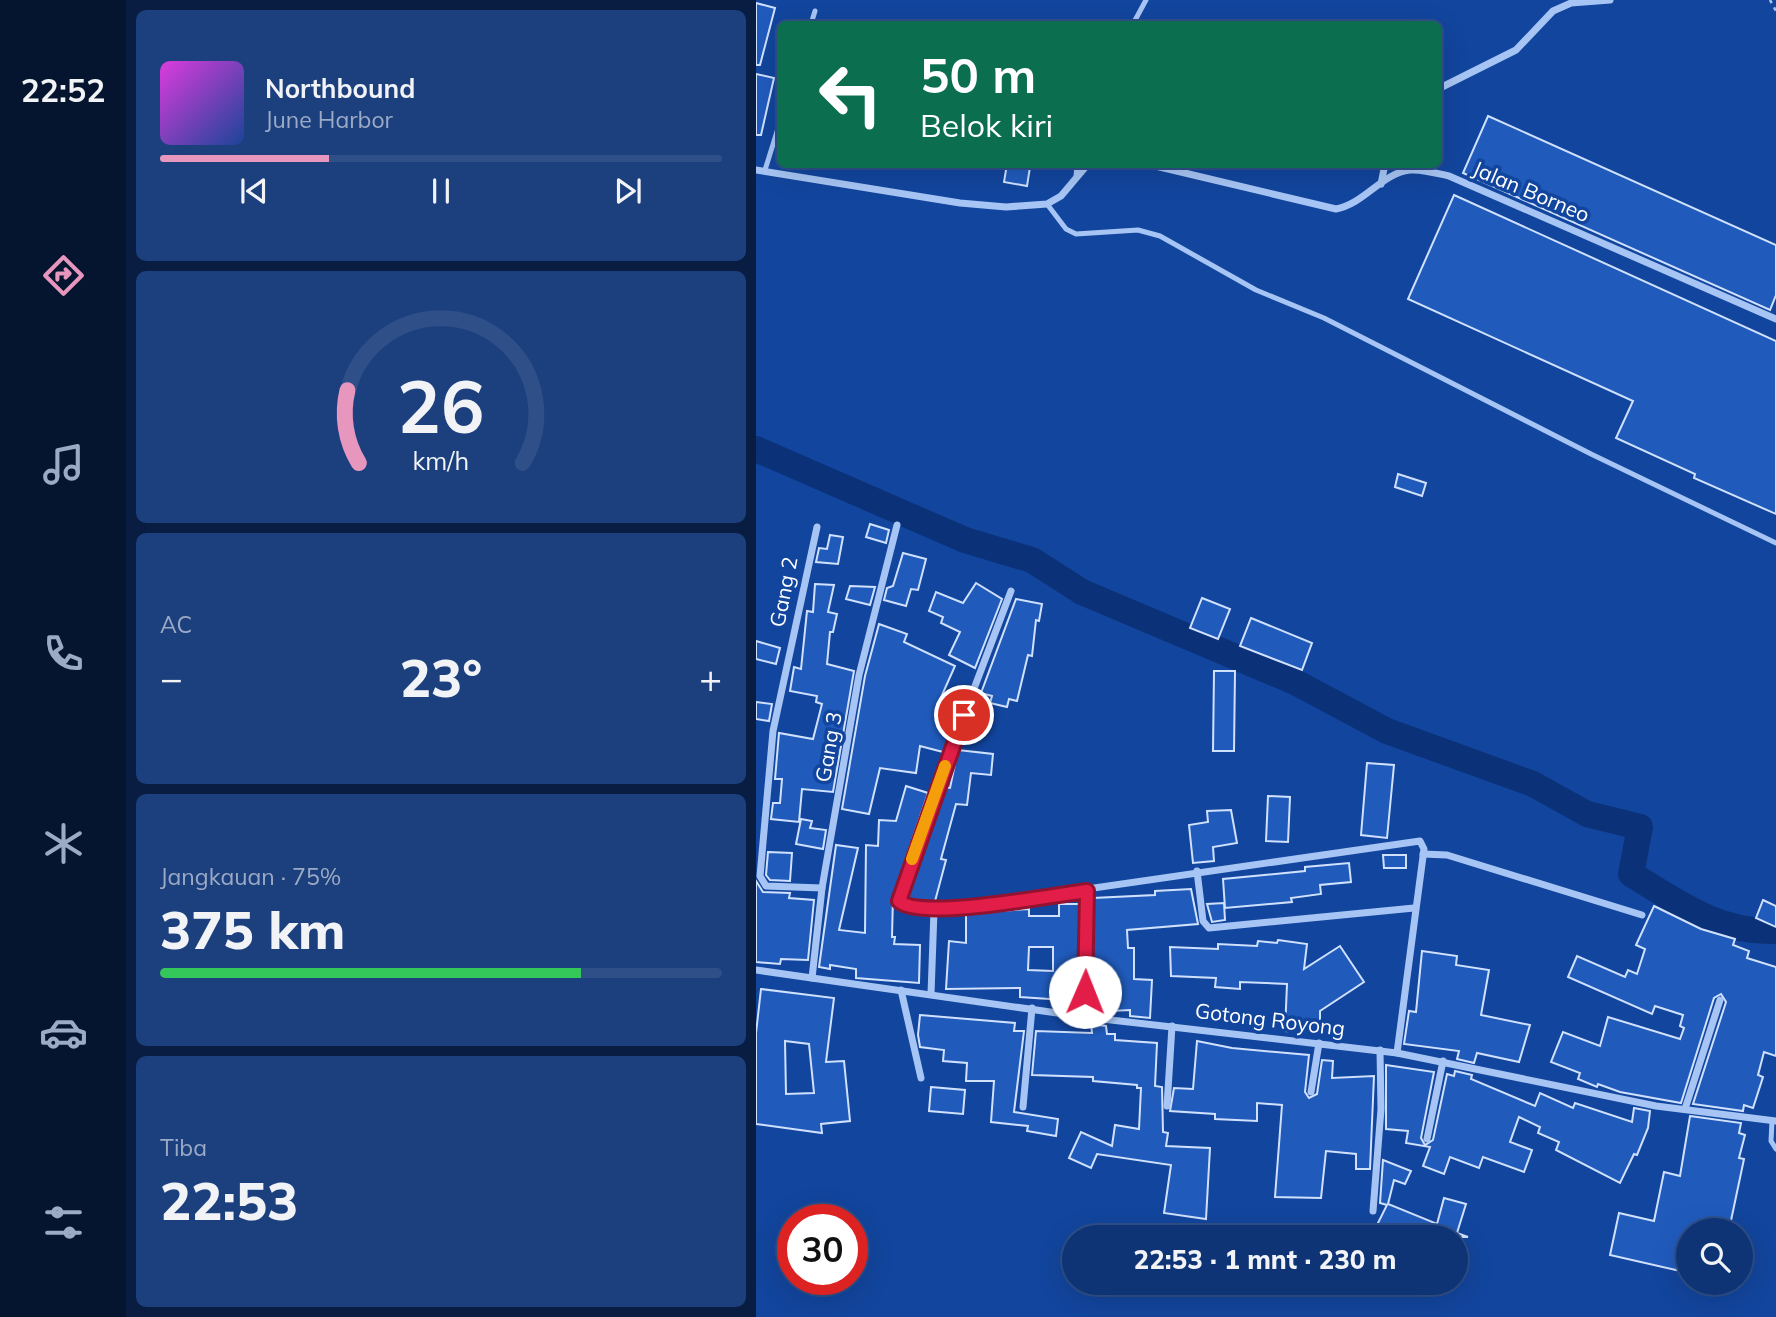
<!DOCTYPE html>
<html lang="id">
<head>
<meta charset="utf-8">
<style>
  :root { --surface:#0e3476; --page:#1c3f7e; --text:#f1f3f6; --muted:#9baac5; --line:#2e4f88; --accent:#e797bd }
  body { margin:0; font-family:Mulish,sans-serif; background:var(--page); color:var(--text); height:100vh; display:flex; flex-direction:column; font-size:26px; white-space:nowrap }
  * { box-sizing:border-box; margin:0 }
  p { font-size:23px; color:var(--muted) }
  .icon { flex:none; width:38px; height:38px; fill:none; stroke:currentColor; stroke-width:2; stroke-linecap:round; stroke-linejoin:round }
  .map { position:relative; flex:1; overflow:hidden }
  .panel { display:flex; flex-direction:column; gap:10px; padding:10px; background:#081d41; width:630px }
  .panel>* { flex:none }
  .guide { position:absolute; left:21px; top:21px; width:665px; height:147px; border-radius:10px; box-shadow:0 7px 28px #0002,0 0 0 2px var(--line); background:#0b6e4f; color:#fff; overflow:hidden }
  .buttons { position:absolute; left:920px; top:1218px; display:grid; gap:14px }
  .buttons a { display:grid; place-items:center; width:77px; height:77px; border-radius:50%; background:var(--surface); box-shadow:0 7px 28px #0002,0 0 0 2px var(--line); font-size:35px }
  .speed { position:absolute; left:21px; top:1204px; display:flex; gap:14px; font-size:35px; font-weight:700; text-align:center }
  .speed>* { display:grid; place-content:center; width:91px; height:91px; border-radius:50%; background:var(--surface); box-shadow:0 7px 28px #0002,0 0 0 2px var(--line); line-height:1 }
  .speed .limit { border:10px solid #d22; background:#fff; color:#111 }
  .pin { position:absolute; display:grid; place-items:center; width:60px; height:60px; color:#fff; margin:-30px; border:4px solid #fff; border-radius:50%; box-shadow:0 2px 7px #0007 }
  .me { position:absolute; width:77px; margin:-38px; rotate:1deg; stroke-linejoin:round; filter:drop-shadow(0 0 5px #0008) }
  .turn { display:flex; align-items:center; gap:24px; height:147px; padding:0 28px; font-size:32px }
  .turn .icon { width:91px; height:91px; stroke-width:2.5 }
  .turn b { display:block; font-size:49px; line-height:60px }
  .big { font-size:52px; font-weight:800; line-height:1.1 }
  .panel .tile { flex:1; display:flex; flex-direction:column; justify-content:center; gap:10px; min-width:0; padding:0 24px; border-radius:10px; background:var(--page) }
  .panel .dial { align-items:center; gap:0 }
  .dial svg { height:182px; overflow:visible; fill:none; stroke:var(--line); stroke-width:7; stroke-linecap:round; text-anchor:middle }
  .dial text { fill:var(--text); stroke:none }
  .song { display:flex; align-items:center; gap:21px }
  .cover { width:84px; height:84px; border-radius:10px; background:linear-gradient(135deg,hsl(300 70% 55%),hsl(220 70% 35%)) }
  .played { height:7px; border-radius:4px; background:linear-gradient(90deg,var(--accent) 30%,var(--line) 30%) }
  .keys { display:flex; justify-content:space-around; direction:ltr }
  .heat { display:flex; justify-content:space-between; align-items:center; font-size:38px; direction:ltr }
  .charge { height:10px; border-radius:5px; background:linear-gradient(90deg,#34c759 75%,var(--line) 0) }
  .trip { position:absolute; left:306px; top:1225px; width:406px; height:70px; border-radius:35px; background:var(--surface); box-shadow:0 7px 28px #0002,0 0 0 2px var(--line); font-weight:800; line-height:70px; text-align:center }
  main { display:flex; flex:1; min-height:0 }
  .menu { display:flex; flex-direction:column; width:126px; justify-content:space-around; align-items:center; background:#06152f; color:var(--muted) }
  .menu .icon { width:49px; height:49px }
  .menu .active { color:var(--accent) }
  .menu b { font-size:32px; color:var(--text) }
  .map>svg:first-child { display:block }
  .lines { fill:none; stroke-linecap:round; stroke-linejoin:round }
  .river { stroke:#0b3279; stroke-width:26 }
  .building { fill:#205bbc; stroke:#d0e1fe; stroke-width:2; fill-rule:evenodd }
  .path { stroke:#a7c5f4; stroke-width:2.5; stroke-dasharray:3.5 5; stroke-linecap:butt }
  .service { stroke:#a7c5f4; stroke-width:5 }
  .minor { stroke:#a7c5f4; stroke-width:7 }
  .route-casing { stroke:#92132f; stroke-width:18 }
  .route { stroke:#e11d48; stroke-width:12 }
  .slow { stroke:#f59e0b; stroke-width:12 }
  .labels { text-anchor:middle; stroke-width:7; stroke-linejoin:round; paint-order:stroke }
  .street-label { font-size:21px; fill:#fff; stroke:#12459d }
</style>
</head>
<body>
<main>
<nav class="menu">
<b>22:52</b>
<svg class="icon active" aria-label="directions" viewBox="0 0 24 24"><path d="M12 3l9 9-9 9-9-9zM9 14v-3h6M13 9l2 2-2 2"/></svg>
<svg class="icon" aria-label="music" viewBox="0 0 24 24"><path d="M9 18V5l10-2v13"/><circle cx="6" cy="18" r="3"/><circle cx="16" cy="16" r="3"/></svg>
<svg class="icon" aria-label="phone" viewBox="0 0 24 24"><path d="M5 4h4l2 5-3 2q2 4 5 5l2-3 5 2v4C11 20 4 13 5 4z"/></svg>
<svg class="icon" aria-label="climate" viewBox="0 0 24 24"><path d="M12 3v18M4 7l16 10M4 17L20 7"/></svg>
<svg class="icon" aria-label="car" viewBox="0 0 24 24"><path d="M5 17H2v-5l4-1 3-4h7l3 4 3 1v5h-3M9 17h6M6 11h13"/><circle cx="7" cy="17" r="2"/><circle cx="17" cy="17" r="2"/></svg>
<svg class="icon" aria-label="filters" viewBox="0 0 24 24"><path d="M4 7h16M4 17h16"/><circle cx="9" cy="7" r="2"/><circle cx="15" cy="17" r="2"/></svg>
</nav>
<section class="panel">
<div class="tile">
<div class="song"><i class="cover"></i><div><b>Northbound</b><p>June Harbor</p></div></div>
<div class="played"></div>
<div class="keys"><svg class="icon" aria-label="previous" viewBox="0 0 24 24"><path d="M18 5L8 12l10 7zM5 5v14"/></svg><svg class="icon" aria-label="pause" viewBox="0 0 24 24"><path d="M8 5v14M16 5v14"/></svg><svg class="icon" aria-label="next" viewBox="0 0 24 24"><path d="M6 5l10 7-10 7zM19 5v14"/></svg></div>
</div>
<div class="tile dial"><svg viewBox="0 0 100 80">
<path d="M14 69A42 42 0 1 1 86 69"/>
<path d="M14 69A42 42 0 0 1 9 37" stroke="#e797bd"/>
<text x="50" y="56" font-size="32" font-weight="700">26</text>
<text x="50" y="72" font-size="11">km/h</text>
</svg></div>
<div class="tile"><p>AC</p>
<div class="heat"><a>−</a><b class="big">23°</b><a>+</a></div>
</div>
<div class="tile"><p>Jangkauan · 75%</p><b class="big">375 km</b><div class="charge"></div></div>
<div class="tile"><p>Tiba</p><b class="big">22:53</b></div>
</section>
<div class="map">
<svg width="1020" height="1317" viewBox="0 0 1020 1317">
  <rect width="100%" height="100%" fill="#12459d"/>
  <g class="lines">
    <!-- river -->
    <path class="river" d="M0,449l209,91 67,20 50,32 213,90 92,49 146,53 54,30 53,13 -9,47c48,29 87,59 145,57"/>
  </g>
  <!-- building -->
  <g class="building">
    <polygon points="0,3 19,8 4,65 0,65"/>
    <polygon points="0,74 18,78 5,135 0,135"/>
    <polygon points="732,116 1020,245 1020,295 1014,310 707,173"/>
    <polygon points="251,164 274,167 271,186 248,182"/>
    <polygon points="698,195 1020,341 1020,514 938,478 939,474 860,438 877,401 652,299"/>
    <polygon points="642,474 670,483 666,496 639,487"/>
    <polygon points="114,524 133,530 130,543 110,537"/>
    <polygon points="74,535 87,537 82,564 60,562 63,548 71,549"/>
    <polygon points="147,553 170,559 162,590 155,589 150,606 128,600 131,588 137,586"/>
    <polygon points="220,583 246,599 219,668 193,655 204,632 185,623 187,617 173,611 180,592 207,603"/>
    <polygon points="59,584 78,585 72,612 81,614 77,632 74,632 71,664 98,671 77,792 46,789 43,822 15,819 17,803 24,803 26,779 19,779 23,733 57,739 66,704 60,702 61,696 34,691 38,667 45,669 51,611 57,612"/>
    <polygon points="94,586 119,587 114,605 90,599"/>
    <polygon points="446,598 474,609 462,639 434,628"/>
    <polygon points="260,599 286,604 283,621 280,620 276,656 272,655 261,701 253,699 251,707 234,703 236,696 225,693"/>
    <polygon points="495,618 556,643 546,670 484,646"/>
    <polygon points="123,624 151,634 148,642 199,666 182,704 202,713 187,752 164,746 160,773 124,768 113,814 86,809 109,676"/>
    <polygon points="0,641 24,648 20,664 0,659"/>
    <polygon points="458,671 479,671 478,751 457,751"/>
    <polygon points="0,702 16,704 13,721 0,719"/>
    <polygon points="202,750 237,754 235,775 215,773 211,805 200,804 185,859 190,860 178,905 151,898 187,787 194,788"/>
    <polygon points="611,763 638,765 631,838 605,835"/>
    <polygon points="150,786 172,793 137,896 136,937 139,937 138,944 164,945 163,983 100,978 100,969 74,965 74,969 63,967 80,845 102,848 83,930 109,933 110,845 122,846 123,820 140,821"/>
    <polygon points="512,796 534,797 532,842 510,841"/>
    <polygon points="475,810 481,843 457,847 458,861 437,863 433,825 452,822 451,811"/>
    <polygon points="45,819 56,821 54,828 70,830 67,849 40,844"/>
    <polygon points="12,852 36,853 34,881 14,880 10,875"/>
    <polygon points="627,855 650,855 650,868 628,868"/>
    <polygon points="593,863 595,882 564,885 565,894 535,898 536,902 469,908 467,879 549,871 549,867"/>
    <polygon points="0,881 7,892 34,893 33,898 58,900 52,960 25,959 24,964 0,962"/>
    <polygon points="435,889 442,924 371,930 372,948 378,948 378,979 396,980 394,1018 374,1016 374,1010 335,1012 337,898 399,895 399,891"/>
    <polygon points="1007,900 1020,906 1020,927 1000,918"/>
    <polygon points="468,903 469,920 456,922 451,904"/>
    <path d="M303,904h22l-2,97 -59,-4v-9l-74,1 3,-48 17,2v-30l63,-4v7h30zM273,947h24v24l-25,-1z"/>
    <polygon points="898,906 945,929 979,939 977,945 993,951 991,958 1020,967 1020,1056 1008,1052 1002,1075 1007,1077 997,1108 988,1105 987,1111 937,1104 970,1002 965,994 958,998 925,1103 864,1092 842,1084 841,1087 822,1079 824,1073 795,1062 807,1032 844,1046 852,1017 924,1039 928,1028 924,1026 927,1015 899,1006 896,1014 812,977 821,956 869,977 872,970 881,974 889,949 880,945"/>
    <polygon points="522,940 551,944 548,969 584,946 608,982 564,1011 564,1024 550,1023 549,1032 529,1031 531,984 484,982 484,989 459,987 460,978 415,976 414,947 462,949 462,944 501,946 502,941 521,943"/>
    <polygon points="666,951 701,956 700,965 733,970 725,1015 774,1025 763,1062 721,1053 718,1063 701,1059 703,1051 648,1044 653,1011 660,1012"/>
    <path d="M5,989l73,9 -8,64 18,-1 6,60 -29,3 1,9 -66,-9v-91zM29,1041l24,3 5,49 -28,1z"/>
    <polygon points="164,1015 259,1023 258,1031 268,1031 258,1112 302,1119 300,1136 271,1131 272,1126 235,1122 238,1081 210,1081 211,1063 187,1061 188,1050 164,1047 162,1035"/>
    <polygon points="335,1024 350,1026 351,1034 359,1034 359,1040 401,1043 399,1086 406,1087 407,1132 412,1133 410,1146 454,1148 450,1219 408,1213 415,1165 341,1154 335,1168 313,1158 325,1132 356,1146 359,1125 383,1129 385,1088 381,1088 381,1085 337,1081 337,1077 276,1075 280,1031 336,1033"/>
    <polygon points="441,1041 476,1048 553,1055 549,1092 553,1098 561,1094 566,1060 577,1061 576,1078 618,1076 614,1169 600,1169 600,1154 570,1151 565,1198 519,1197 526,1105 501,1103 501,1121 459,1119 459,1114 414,1111 418,1088 437,1089"/>
    <polygon points="630,1065 678,1072 665,1138 669,1145 677,1140 691,1074 698,1076 699,1071 716,1075 715,1079 779,1106 784,1093 817,1108 819,1103 876,1122 878,1108 894,1111 892,1128 881,1155 878,1154 864,1183 800,1150 803,1142 782,1133 784,1127 763,1117 754,1142 776,1150 768,1172 727,1157 723,1168 694,1157 688,1174 667,1166 674,1147 650,1143 652,1131 630,1129"/>
    <polygon points="175,1087 209,1090 207,1114 173,1111"/>
    <polygon points="934,1116 985,1123 983,1133 989,1135 983,1158 988,1159 973,1230 933,1230 933,1273 854,1255 863,1213 898,1221 908,1172 924,1176"/>
    <polygon points="627,1160 655,1171 649,1184 638,1180 632,1204 681,1224 688,1198 710,1204 701,1233 712,1237 615,1237 631,1205 624,1203"/>
  </g>
  <g class="lines">
    <!-- path -->
    <polyline class="path" points="1014,0 1020,11"/>
    <!-- service -->
    <g class="service">
      <polyline points="55,24 59,11"/>
      <polyline points="377,24 390,0"/>
      <polyline points="9,170 24,122"/>
      <polyline points="320,177 321,164"/>
      <polyline points="291,204 310,229 320,234 382,230 404,236 500,290 568,318 835,454 1020,543"/>
      <polyline points="1016,1121 1015,1141 1020,1149"/>
    </g>
    <!-- minor -->
    <g class="minor">
      <polyline points="682,89 760,50 797,11 815,3 854,0"/>
      <path d="M391,164l189,45c28,-5 46,-36 74,-39 12,-1 26,3 39,6l327,143"/>
      <polyline points="0,170 204,203 250,207 291,204 305,196 332,164"/>
      <polyline points="625,184 629,164"/>
      <polyline points="61,527 17,731 4,876 10,886 66,888"/>
      <polyline points="255,591 180,789 143,902 178,911 664,841 668,849 641,1053"/>
      <polyline points="667,854 691,855 886,915"/>
      <polyline points="441,871 447,921 453,928 658,908"/>
      <polyline points="0,970 329,1017 641,1053 900,1106 1020,1121"/>
      <polyline points="56,978 66,888 103,675 141,525"/>
      <polyline points="145,990 165,1078"/>
      <polyline points="175,994 178,911"/>
      <polyline points="329,1017 331,891"/>
      <polyline points="555,1092 563,1043"/>
      <polyline points="411,1106 416,1026"/>
      <polyline points="267,1107 276,1008"/>
      <polyline points="929,1109 964,1000"/>
      <polyline points="671,1139 687,1061"/>
      <polyline points="617,1211 625,1109 624,1050"/>
    </g>
  </g>
  <g class="lines">
    <!-- route casing -->
    <g class="route-casing">
      <path id="route" d="M208,715l-65,186c21,20 154,-6 188,-10l-2,101"/>
    </g>
    <!-- route -->
    <use href="#route" class="route"/>
    <!-- slow -->
    <polyline class="slow" points="156,859 189,766"/>
  </g>
  <g class="labels">
    <!-- street labels -->
    <g class="street-label">
      <text transform="translate(775 192) rotate(23)" y="7">Jalan Borneo</text>
      <text transform="translate(28 592) rotate(-79)" y="7">Gang 2</text>
      <text transform="translate(73 747) rotate(-80)" y="7">Gang 3</text>
      <text transform="translate(514 1020) rotate(7)" y="7">Gotong Royong</text>
    </g>
  </g>
</svg>
<div class="buttons">
<a><svg class="icon" aria-label="search" viewBox="0 0 24 24"><circle cx="10" cy="10" r="6"/><path d="M15 15l6 6"/></svg></a>
</div>
<div class="speed"><div class="limit">30</div></div>
<div class="pin" style="left:208px;top:715px;background:#d93025"><svg class="icon" aria-label="arrive" viewBox="0 0 24 24"><path d="M6 21V4h12l-3 4 3 4H6"/></svg></div>
<svg class="me" style="left:329px;top:992px" viewBox="-20 -20 40 40"><circle r="19" fill="#fff"/><path d="M0-13L10 11 0 6-10 11z" fill="#e11d48"/></svg>
<div class="trip">22:53 · 1 mnt · 230 m</div>
<div class="guide">
<div class="turn"><svg class="icon" aria-label="left" viewBox="0 0 24 24"><path d="M17 20v-9H6M10 6l-5 5 5 5"/></svg><div><b>50 m</b>Belok kiri</div></div>
</div>
</div>
</main>
</body>
</html>
